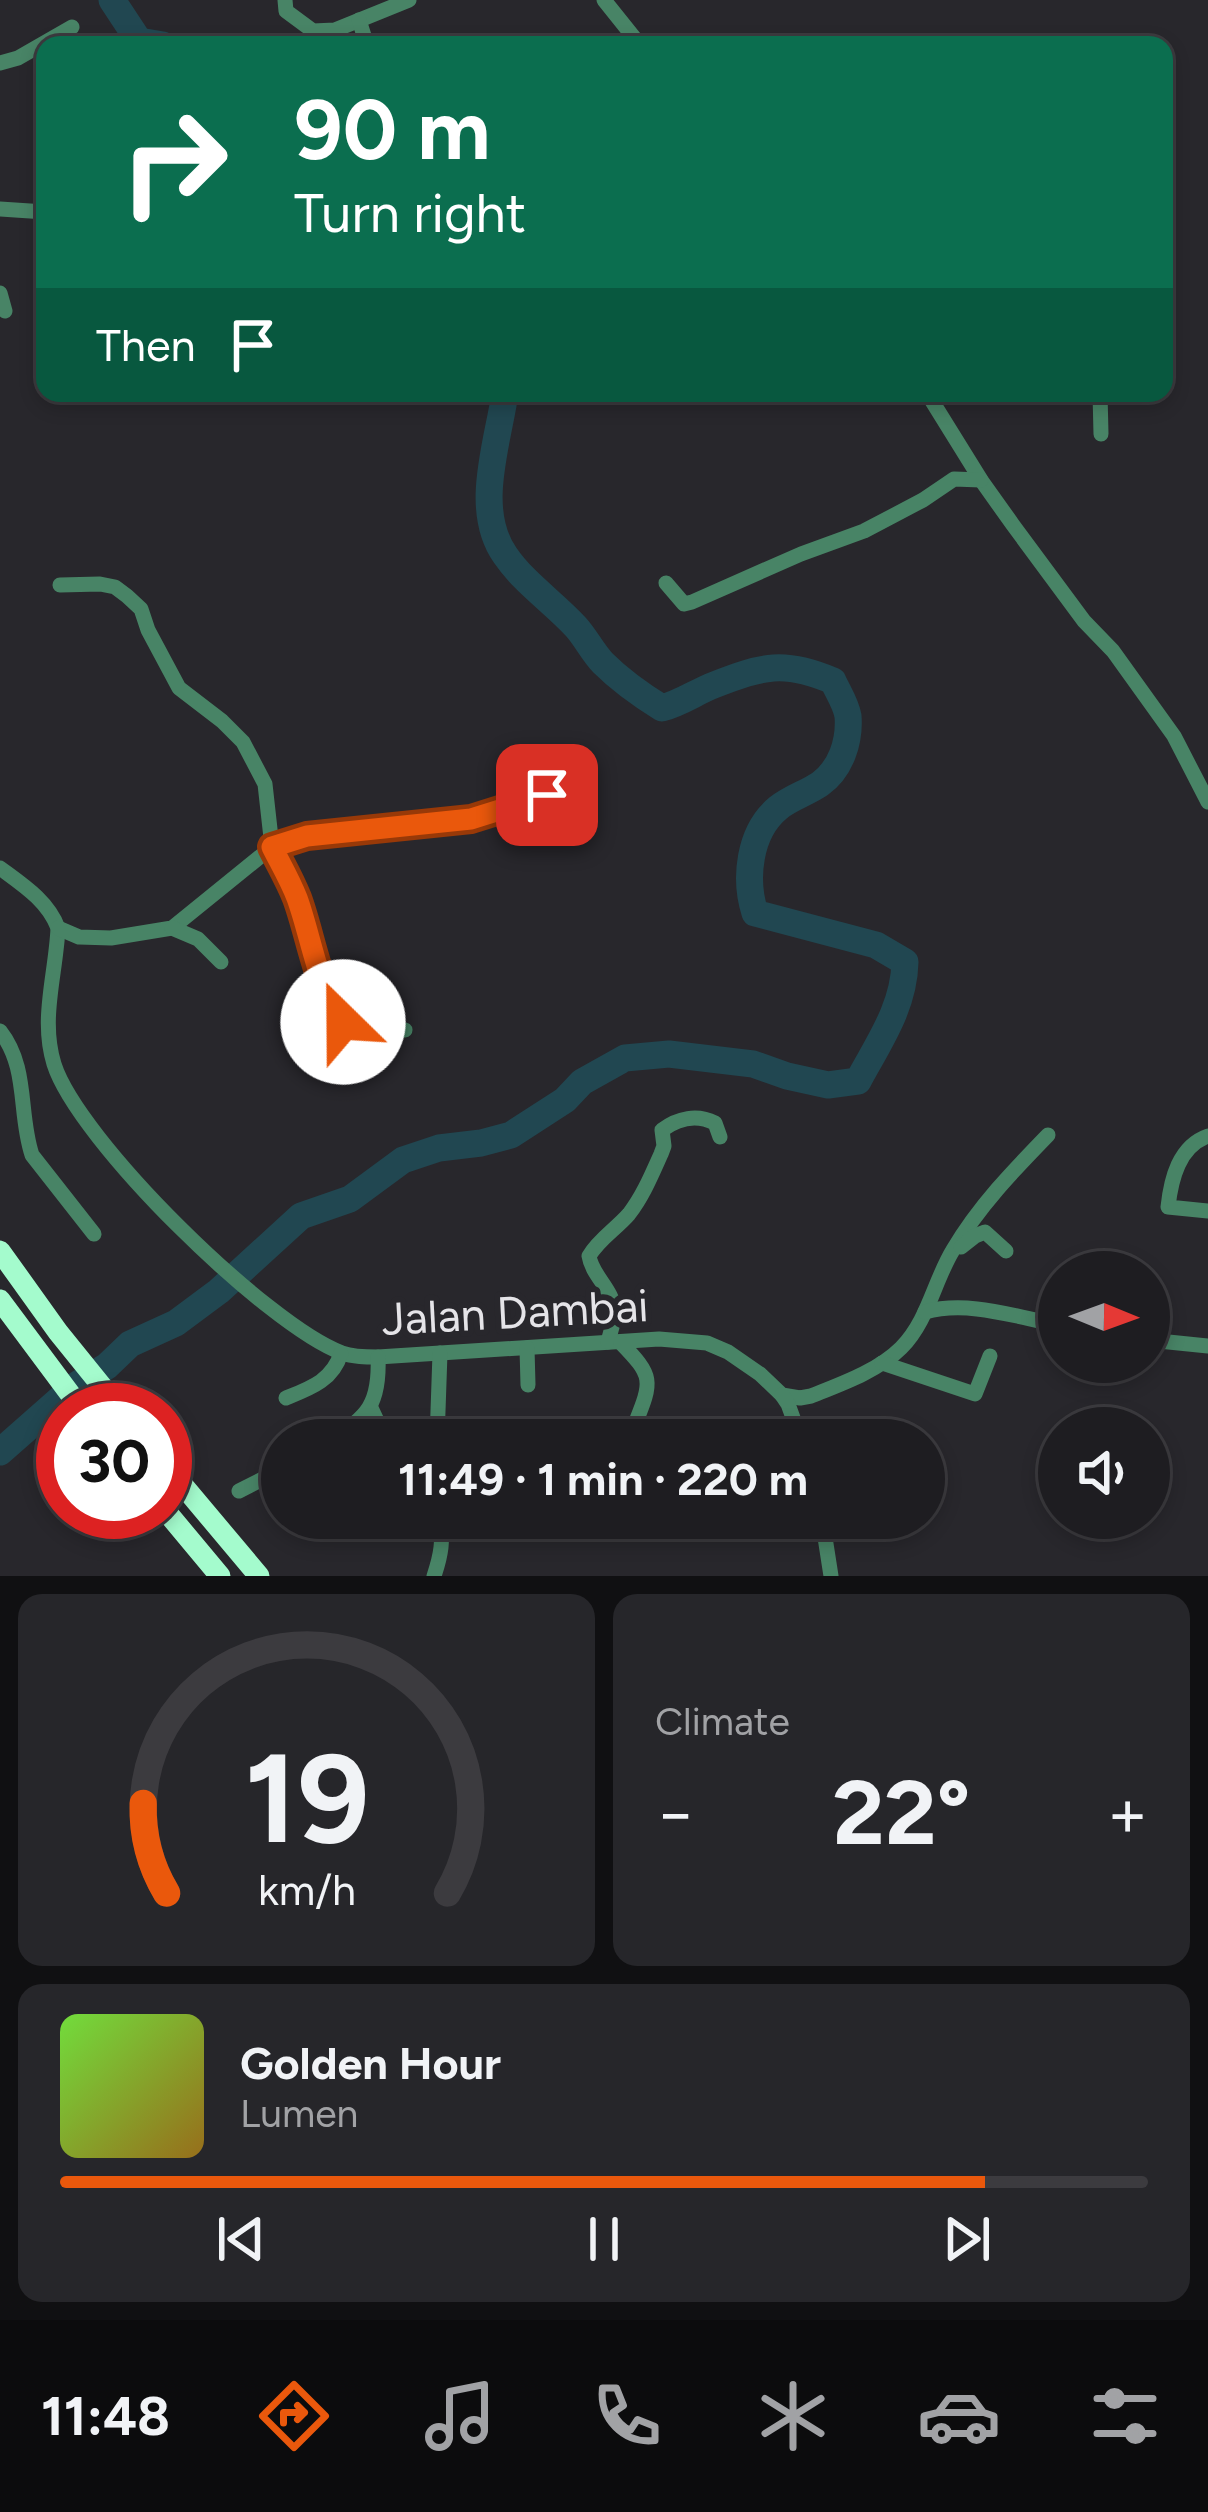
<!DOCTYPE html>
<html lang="en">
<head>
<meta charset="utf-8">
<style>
  :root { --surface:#1e1d21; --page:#26262a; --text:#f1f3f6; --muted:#a1a2a5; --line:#3c3b3f; --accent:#ea580c }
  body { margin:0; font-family:Figtree,sans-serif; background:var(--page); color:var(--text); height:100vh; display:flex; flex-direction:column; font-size:45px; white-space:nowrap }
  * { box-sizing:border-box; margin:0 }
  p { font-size:39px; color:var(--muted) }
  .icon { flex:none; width:66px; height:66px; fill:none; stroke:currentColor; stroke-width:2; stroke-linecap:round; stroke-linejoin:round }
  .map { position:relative; height:1576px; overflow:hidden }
  .drawer { display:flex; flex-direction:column; gap:18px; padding:18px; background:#101012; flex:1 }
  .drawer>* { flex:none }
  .hud { position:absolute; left:36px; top:36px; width:1137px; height:366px; border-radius:24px; box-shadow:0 6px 18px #0003,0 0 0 3px var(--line); background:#0b6e4f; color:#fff; overflow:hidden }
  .needle { width:78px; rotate:91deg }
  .buttons { position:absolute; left:1038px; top:1251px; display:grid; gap:24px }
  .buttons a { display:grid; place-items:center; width:132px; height:132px; border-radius:50%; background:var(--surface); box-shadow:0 6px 18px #0003,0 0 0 3px var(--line); font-size:60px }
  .speed { position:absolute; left:36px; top:1383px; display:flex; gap:24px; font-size:60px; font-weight:700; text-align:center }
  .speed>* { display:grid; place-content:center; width:156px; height:156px; border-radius:50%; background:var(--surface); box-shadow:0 6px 18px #0003,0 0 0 3px var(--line); line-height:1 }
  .speed .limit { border:18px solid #d22; background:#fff; color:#111 }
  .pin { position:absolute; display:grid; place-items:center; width:102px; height:102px; color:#fff; margin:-51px; border-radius:24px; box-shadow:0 6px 18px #0006 }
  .me { position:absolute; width:132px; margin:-66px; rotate:337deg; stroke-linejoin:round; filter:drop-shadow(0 0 9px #0008) }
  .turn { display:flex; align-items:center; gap:42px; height:252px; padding:0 60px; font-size:54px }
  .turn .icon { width:156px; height:156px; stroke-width:2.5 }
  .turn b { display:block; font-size:84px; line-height:102px }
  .then { display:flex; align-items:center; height:114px; padding:0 60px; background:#0003; gap:24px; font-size:45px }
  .big { font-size:90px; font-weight:700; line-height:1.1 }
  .drawer .widget { flex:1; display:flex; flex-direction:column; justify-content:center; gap:18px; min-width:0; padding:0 42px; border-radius:24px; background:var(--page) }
  .drawer .dial { align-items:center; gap:0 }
  .dial svg { height:312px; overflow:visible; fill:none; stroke:var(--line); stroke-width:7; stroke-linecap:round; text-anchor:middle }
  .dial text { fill:var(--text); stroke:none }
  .song { display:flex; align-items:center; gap:36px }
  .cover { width:144px; height:144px; border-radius:18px; background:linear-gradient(135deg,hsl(100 70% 55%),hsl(40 70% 35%)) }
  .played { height:12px; border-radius:6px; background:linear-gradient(90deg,var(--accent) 85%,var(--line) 85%) }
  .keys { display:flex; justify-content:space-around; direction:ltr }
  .heat { display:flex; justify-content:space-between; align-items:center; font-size:66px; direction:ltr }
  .drawer .tiles { flex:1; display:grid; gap:18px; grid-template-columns:1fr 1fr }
  .widget:last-child { grid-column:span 2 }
  .trip { position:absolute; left:261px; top:1419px; width:684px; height:120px; border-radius:60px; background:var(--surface); box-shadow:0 6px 18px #0003,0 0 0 3px var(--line); font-weight:700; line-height:120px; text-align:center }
  .dock { display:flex; height:192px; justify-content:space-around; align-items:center; background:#0c0c0d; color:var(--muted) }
  .dock .icon { width:84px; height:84px }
  .dock .on { color:var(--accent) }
  .dock b { font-size:54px; color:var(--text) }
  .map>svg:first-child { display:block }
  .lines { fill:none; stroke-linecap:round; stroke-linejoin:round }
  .river { stroke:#214751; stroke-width:27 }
  .minor { stroke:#488466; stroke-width:15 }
  .highway { stroke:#a4fbcd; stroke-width:21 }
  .route-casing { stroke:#983908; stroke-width:30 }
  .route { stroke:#ea580c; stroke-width:21 }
  .labels { text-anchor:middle; stroke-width:12; stroke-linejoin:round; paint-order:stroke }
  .street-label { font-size:45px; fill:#e5e4e8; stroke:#28272c }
</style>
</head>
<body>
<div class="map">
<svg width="1208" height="1576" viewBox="0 0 1208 1576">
  <rect width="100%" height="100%" fill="#28272c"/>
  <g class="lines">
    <!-- river -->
    <g class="river">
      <polyline points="112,0 139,41 163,45"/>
      <path d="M0,1452l75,-66 32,-20 23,-22 46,-21 43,-32 82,-75 49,-17 53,-39 36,-12 42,-5 30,-8 54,-35 17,-18 43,-24 44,-4 84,10 34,12 41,9 30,-4c21,-39 46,-74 47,-119l-29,-17 -121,-32c-11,-34 -6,-81 23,-105 12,-10 29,-15 42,-24 21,-15 30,-43 28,-68 -2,-12 -10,-24 -15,-35 -49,-21 -70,-15 -119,4 -18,7 -33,18 -52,23 -21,-13 -41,-27 -59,-45 -10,-10 -17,-25 -27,-36 -23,-25 -52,-44 -71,-72 -32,-46 -7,-112 0,-162"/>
    </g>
    <!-- minor -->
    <g class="minor">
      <polyline points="285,0 286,11 313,31 335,30 409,0"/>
      <polyline points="604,0 640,45"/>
      <polyline points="359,20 367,45"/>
      <polyline points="0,63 18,58 72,27"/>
      <polyline points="0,209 45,212"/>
      <polyline points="0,293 5,311"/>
      <polyline points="927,393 981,480 1013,525 1084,621 1113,651 1174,736 1208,802"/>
      <polyline points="1100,393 1101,434"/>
      <polyline points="666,583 684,604 692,602 801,554 864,531 923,500 954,479 981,480"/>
      <polyline points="60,585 100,584 115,587 127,596 141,609 148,630 179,688 222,721 243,742 265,784 272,847 295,892 334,1011 358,1033 405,1030"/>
      <path d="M0,868c23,17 48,33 58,60 -2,46 -18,91 -4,136 24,76 213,261 288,289 11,4 24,4 36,4l281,-18 48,4 21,9 32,22 22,21 18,3 11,-2c30,-12 67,-25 90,-48 27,-27 33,-67 52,-98 26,-44 60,-79 95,-115"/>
      <polyline points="58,928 79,937 111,938 172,928 272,847 307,836 471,819 547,795"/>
      <polyline points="172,928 198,939 221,962"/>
      <path d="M0,1031c29,37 18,82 32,124l62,79"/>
      <path d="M1208,1136c-29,10 -37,43 -40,71l40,4"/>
      <polyline points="961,1247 975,1236 985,1232 1006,1251"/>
      <path d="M925,1312c43,-12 91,5 134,13"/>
      <polyline points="1149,1340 1208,1346"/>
      <path d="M608,1342c2,-9 7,-21 6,-31 0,-21 -22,-35 -25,-55 10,-17 27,-27 40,-42 14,-18 23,-40 32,-60l3,-8 -2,-16c16,-12 35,-16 53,-7l5,14"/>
      <path d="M621,1343c32,33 32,37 14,81"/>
      <polyline points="527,1348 528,1385"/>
      <polyline points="882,1363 975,1394 990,1356"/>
      <polyline points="782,1395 788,1404 801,1440"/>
      <path d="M286,1398c25,-10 47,-18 55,-45"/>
      <polyline points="371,1408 386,1440"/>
      <path d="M331,1440c37,-23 49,-37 47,-83"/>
      <polyline points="437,1440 440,1353"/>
      <polyline points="239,1491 282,1469"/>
      <polyline points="822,1518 831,1576"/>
      <path d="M434,1576c7,-21 10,-36 5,-58"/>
    </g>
    <!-- highway -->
    <g class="highway">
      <polyline points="0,1251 58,1332 121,1410"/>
      <polyline points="0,1300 82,1410"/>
      <polyline points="165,1464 259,1576"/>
      <polyline points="165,1510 220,1576"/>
    </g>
  </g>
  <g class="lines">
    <!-- route casing -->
    <g class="route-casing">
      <path id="route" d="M343,1022c-25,-32 -32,-86 -46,-124 -7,-18 -17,-35 -25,-51l35,-11 164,-17 76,-24"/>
    </g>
    <!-- route -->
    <use href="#route" class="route"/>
  </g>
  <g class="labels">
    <!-- street labels -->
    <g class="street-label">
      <text transform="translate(515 1312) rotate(-3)" y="16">Jalan Dambai</text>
    </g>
  </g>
</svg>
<div class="buttons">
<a><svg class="needle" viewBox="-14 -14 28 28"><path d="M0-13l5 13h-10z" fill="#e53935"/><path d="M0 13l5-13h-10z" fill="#a1a2a5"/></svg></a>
<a><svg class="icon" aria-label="sound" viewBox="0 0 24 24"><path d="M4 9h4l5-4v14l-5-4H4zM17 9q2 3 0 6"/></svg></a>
</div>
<div class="speed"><div class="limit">30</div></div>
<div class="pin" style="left:547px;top:795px;background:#d93025"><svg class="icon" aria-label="arrive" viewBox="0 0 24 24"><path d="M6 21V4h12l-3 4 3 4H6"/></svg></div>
<svg class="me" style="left:343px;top:1022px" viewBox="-20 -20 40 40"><circle r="19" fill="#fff"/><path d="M0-13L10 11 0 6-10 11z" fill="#ea580c"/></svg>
<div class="trip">11:49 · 1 min · 220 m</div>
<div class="hud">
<div class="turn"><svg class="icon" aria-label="right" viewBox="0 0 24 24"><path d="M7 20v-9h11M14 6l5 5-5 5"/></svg><div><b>90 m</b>Turn right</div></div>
<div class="then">Then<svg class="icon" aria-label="arrive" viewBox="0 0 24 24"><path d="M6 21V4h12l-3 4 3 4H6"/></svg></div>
</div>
</div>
<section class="drawer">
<div class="tiles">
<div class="widget dial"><svg viewBox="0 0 100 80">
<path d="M14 69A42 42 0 1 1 86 69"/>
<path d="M14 69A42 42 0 0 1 8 46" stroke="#ea580c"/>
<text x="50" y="56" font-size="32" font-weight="700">19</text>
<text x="50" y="72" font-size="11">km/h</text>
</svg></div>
<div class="widget"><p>Climate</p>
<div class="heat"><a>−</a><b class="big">22°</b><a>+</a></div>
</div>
<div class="widget">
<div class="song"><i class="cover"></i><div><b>Golden Hour</b><p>Lumen</p></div></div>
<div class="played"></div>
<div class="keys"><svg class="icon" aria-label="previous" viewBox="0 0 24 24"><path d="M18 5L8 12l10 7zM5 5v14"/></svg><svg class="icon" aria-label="pause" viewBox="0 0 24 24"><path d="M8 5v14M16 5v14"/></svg><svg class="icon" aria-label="next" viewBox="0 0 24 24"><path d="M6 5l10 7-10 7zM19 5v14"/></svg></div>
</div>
</div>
</section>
<nav class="dock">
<b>11:48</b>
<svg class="icon on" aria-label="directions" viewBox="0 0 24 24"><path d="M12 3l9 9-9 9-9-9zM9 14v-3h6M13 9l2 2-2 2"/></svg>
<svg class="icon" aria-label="music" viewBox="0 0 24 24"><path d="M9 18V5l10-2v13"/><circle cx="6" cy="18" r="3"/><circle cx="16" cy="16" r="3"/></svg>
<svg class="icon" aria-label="phone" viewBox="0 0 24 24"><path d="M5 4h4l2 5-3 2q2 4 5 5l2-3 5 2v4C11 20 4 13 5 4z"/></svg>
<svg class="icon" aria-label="climate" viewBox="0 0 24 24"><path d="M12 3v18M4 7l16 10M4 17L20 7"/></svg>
<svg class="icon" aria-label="car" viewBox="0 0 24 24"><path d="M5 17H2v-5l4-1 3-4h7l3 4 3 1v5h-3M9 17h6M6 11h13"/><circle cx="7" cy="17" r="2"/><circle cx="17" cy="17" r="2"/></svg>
<svg class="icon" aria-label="filters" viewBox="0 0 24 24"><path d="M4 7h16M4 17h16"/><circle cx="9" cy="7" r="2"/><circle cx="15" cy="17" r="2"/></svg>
</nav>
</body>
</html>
